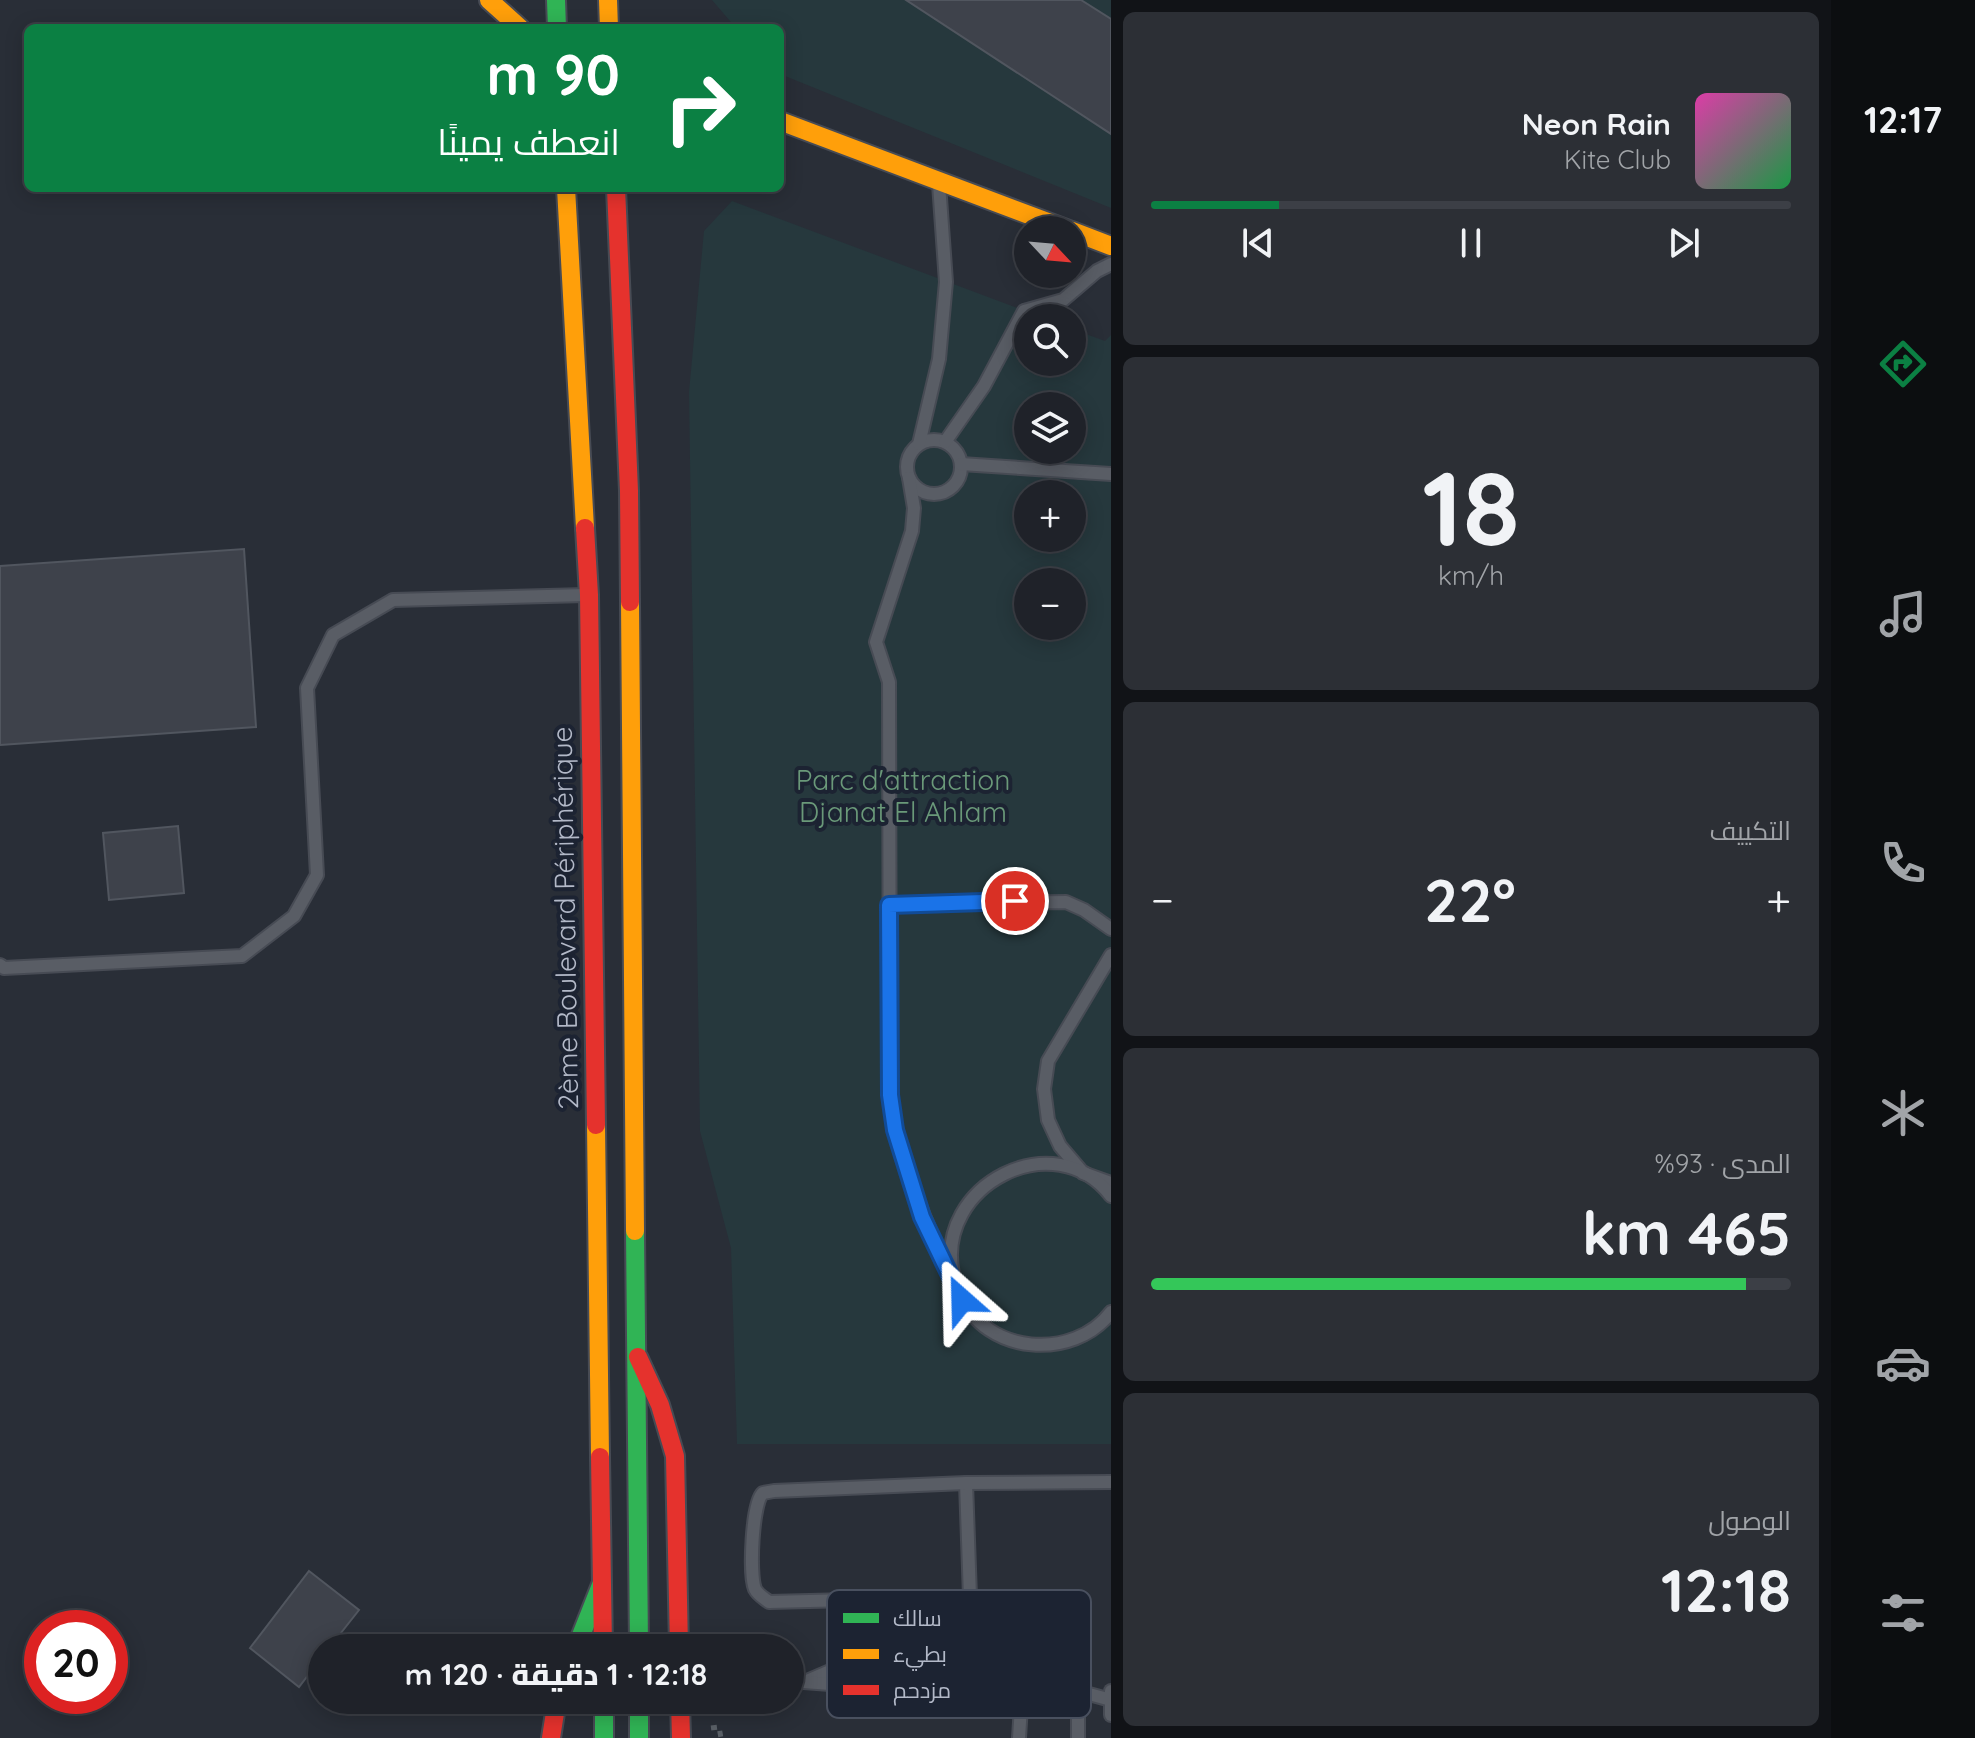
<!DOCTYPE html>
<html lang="ar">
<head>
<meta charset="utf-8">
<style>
  :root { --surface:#1f2229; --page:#2c2f35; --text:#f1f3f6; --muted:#a1a4a8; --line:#3c3f46; --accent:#0b8043 }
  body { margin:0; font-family:Quicksand,Cairo,sans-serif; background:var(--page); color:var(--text); direction:rtl; height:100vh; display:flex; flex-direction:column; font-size:30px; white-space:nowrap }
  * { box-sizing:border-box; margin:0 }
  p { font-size:26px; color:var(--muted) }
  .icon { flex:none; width:44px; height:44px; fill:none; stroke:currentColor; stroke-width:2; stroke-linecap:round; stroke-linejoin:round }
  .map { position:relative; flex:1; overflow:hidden; direction:ltr }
  .details { display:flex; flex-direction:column; gap:12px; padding:12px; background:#111317; width:720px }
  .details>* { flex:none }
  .hud { position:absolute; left:24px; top:24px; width:760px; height:168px; border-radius:12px; box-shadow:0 4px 20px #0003,0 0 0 2px var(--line); direction:rtl; background:#0b8043; color:#fff; overflow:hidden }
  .needle { width:52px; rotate:116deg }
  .controls { position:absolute; left:1014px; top:216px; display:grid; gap:16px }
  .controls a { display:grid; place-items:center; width:72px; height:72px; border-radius:50%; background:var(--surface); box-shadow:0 4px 20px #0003,0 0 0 2px var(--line); font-size:40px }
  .speed { position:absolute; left:24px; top:1610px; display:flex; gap:16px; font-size:40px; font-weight:700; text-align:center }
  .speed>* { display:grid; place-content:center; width:104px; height:104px; border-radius:50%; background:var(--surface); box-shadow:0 4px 20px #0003,0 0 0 2px var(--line); line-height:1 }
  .speed .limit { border:12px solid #d22; background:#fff; color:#111 }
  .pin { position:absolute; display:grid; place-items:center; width:68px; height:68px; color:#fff; margin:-34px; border:4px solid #fff; border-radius:50%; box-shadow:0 2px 8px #0007 }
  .me { position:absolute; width:88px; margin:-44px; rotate:335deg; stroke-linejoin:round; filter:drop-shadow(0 0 6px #0008) }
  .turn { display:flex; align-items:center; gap:28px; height:168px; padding:0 32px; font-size:36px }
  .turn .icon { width:104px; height:104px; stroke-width:2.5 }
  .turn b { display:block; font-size:56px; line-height:68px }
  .big { font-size:60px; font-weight:800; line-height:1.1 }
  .details .card { flex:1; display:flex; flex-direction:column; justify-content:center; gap:12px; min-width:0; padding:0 28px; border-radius:12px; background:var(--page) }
  .details .dial { align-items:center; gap:0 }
  .dial b { font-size:104px; line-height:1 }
  .song { display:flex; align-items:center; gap:24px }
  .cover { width:96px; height:96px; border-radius:12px; background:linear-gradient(135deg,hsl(320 70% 55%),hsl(140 70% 35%)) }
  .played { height:8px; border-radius:4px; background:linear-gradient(90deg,var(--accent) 20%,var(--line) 20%) }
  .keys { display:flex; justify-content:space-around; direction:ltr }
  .heat { display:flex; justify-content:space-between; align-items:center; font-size:44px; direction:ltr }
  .charge { height:12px; border-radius:6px; background:linear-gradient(90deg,#34c759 93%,var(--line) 0) }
  .trip { position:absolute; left:308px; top:1634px; width:496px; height:80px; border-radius:40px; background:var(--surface); box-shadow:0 4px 20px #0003,0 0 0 2px var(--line); font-weight:800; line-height:80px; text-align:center; direction:rtl }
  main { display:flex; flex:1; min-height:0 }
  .tab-bar { display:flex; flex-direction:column; width:144px; justify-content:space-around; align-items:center; background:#0c0e10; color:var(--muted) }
  .tab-bar .icon { width:56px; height:56px }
  .tab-bar .on { color:var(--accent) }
  .tab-bar b { font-size:36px; color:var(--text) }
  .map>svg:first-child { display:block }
  .green { fill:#26383d; fill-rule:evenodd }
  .building { fill:#3e424b; stroke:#51565f; stroke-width:2 }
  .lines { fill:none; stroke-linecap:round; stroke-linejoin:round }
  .lane-casing { stroke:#474b54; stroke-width:16 }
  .fast-casing { stroke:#474b54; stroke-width:22 }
  .slow-casing { stroke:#474b54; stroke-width:22 }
  .jam-casing { stroke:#474b54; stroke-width:22 }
  .path { stroke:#5a6067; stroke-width:5; stroke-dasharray:6 6; stroke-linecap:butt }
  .lane { stroke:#595d65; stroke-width:12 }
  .fast { stroke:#30b455; stroke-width:18 }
  .slow { stroke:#ff9f0a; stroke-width:18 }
  .jam { stroke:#e5322d; stroke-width:18 }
  .route-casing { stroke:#114b97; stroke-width:20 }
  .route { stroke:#1a73e8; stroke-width:14 }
  .labels { text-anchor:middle; stroke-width:8; stroke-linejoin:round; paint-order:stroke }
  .park-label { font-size:28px; fill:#6a9979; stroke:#1c2332 }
  .street-label { font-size:28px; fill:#b3b9c8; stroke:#1c2332 }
  .key { fill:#1c2332; stroke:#49505f; stroke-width:2 }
  .key-label { font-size:22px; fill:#b3b9c8 }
</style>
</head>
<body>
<main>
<nav class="tab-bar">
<b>12:17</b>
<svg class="icon on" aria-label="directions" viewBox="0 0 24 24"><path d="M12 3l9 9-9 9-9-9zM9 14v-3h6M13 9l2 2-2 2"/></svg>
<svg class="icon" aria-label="music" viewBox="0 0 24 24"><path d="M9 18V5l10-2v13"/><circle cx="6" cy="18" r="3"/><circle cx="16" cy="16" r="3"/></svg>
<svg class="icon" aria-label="phone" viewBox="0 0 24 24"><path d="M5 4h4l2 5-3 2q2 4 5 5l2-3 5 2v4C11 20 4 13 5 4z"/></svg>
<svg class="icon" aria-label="climate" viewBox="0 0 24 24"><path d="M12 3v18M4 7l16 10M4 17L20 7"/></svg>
<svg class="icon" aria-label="car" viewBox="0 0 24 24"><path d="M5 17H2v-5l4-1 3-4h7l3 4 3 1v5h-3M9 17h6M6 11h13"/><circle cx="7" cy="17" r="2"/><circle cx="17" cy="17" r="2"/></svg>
<svg class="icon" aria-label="filters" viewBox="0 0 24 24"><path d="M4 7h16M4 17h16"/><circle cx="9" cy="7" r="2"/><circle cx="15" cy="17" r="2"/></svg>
</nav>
<section class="details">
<div class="card">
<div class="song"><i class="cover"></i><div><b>Neon Rain</b><p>Kite Club</p></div></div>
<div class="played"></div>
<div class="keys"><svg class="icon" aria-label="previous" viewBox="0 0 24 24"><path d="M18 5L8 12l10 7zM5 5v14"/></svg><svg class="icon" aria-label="pause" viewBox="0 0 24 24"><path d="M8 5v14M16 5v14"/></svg><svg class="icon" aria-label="next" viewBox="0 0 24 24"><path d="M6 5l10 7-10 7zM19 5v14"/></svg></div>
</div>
<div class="card dial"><b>18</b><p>km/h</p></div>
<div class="card"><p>التكييف</p>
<div class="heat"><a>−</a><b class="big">22°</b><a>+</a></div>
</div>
<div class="card"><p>المدى · 93%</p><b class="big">465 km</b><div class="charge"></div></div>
<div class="card"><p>الوصول</p><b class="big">12:18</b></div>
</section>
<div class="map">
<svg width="1111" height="1738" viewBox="0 0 1111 1738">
  <rect width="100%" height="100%" fill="#292e37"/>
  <!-- green -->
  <g class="green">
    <polygon points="712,0 1111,0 1111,208 780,74 780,28 736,28"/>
    <path d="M732,201l312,117h-16v44h44v-33l33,12 6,-6v1109h-374l-6,-196 -31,-117 -11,-739 15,-161zM1028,406h44v44h-44zM1028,494h44v44h-44zM1028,582h44v44h-44z"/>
  </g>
  <!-- building -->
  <g class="building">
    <polygon points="906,0 1081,0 1111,19 1111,134"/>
    <polygon points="244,549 256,727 0,745 0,566"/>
    <polygon points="178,826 184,893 109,900 103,833"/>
    <polygon points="309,1571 359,1610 329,1648 322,1648 322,1657 299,1687 250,1648"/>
  </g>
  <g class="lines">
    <!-- lane casing -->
    <g class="lane-casing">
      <g id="lane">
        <circle cx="934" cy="467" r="27"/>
        <polyline points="945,442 984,386 1024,311 1063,300 1097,271 1111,264"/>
        <polyline points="919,444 939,359 946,282 939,184"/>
        <polyline points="961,464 1111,474"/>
        <path d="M909,478l5,30 -2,23 -36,111 13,40 1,413c11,74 40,139 72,205"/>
        <polyline points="889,905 1066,902 1084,910 1111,929"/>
        <polyline points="1111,955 1048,1061 1044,1089 1048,1120 1060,1146 1083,1173 1111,1183"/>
        <polyline points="0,965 4,968 242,956 294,916 317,875 307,688 333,635 393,600 586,595"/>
        <path d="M953,1274c-19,-89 102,-151 158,-78"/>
        <path d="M961,1295c24,60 113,66 150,17"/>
        <polyline points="966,1483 970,1597"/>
        <path d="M1071,1623l-76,-22 -25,-4 -201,5c-5,-4 -11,-7 -14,-13 -6,-14 -3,-87 8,-96l11,-2 192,-8 145,-1"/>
        <polyline points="809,1680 865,1656 890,1652 1018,1665 1042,1671 1078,1691 1111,1700"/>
        <polyline points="790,1681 951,1693 1022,1690 1062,1682"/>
        <polyline points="1078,1691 1078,1738"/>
        <polyline points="1111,1691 1111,1715"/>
        <polyline points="1019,1738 1022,1690"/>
      </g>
    </g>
    <!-- fast casing -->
    <g class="fast-casing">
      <g id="fast">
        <polyline points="556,0 557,28"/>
        <polyline points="635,1231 639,1648"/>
        <polyline points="576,1648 601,1585"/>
        <polyline points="604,1700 604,1738"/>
        <polyline points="639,1700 639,1738"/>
      </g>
    </g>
    <!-- slow casing -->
    <g class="slow-casing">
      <g id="slow">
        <polyline points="489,0 520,28"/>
        <polyline points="608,0 609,28"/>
        <polyline points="780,121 1069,230"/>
        <polyline points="566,188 585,528"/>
        <polyline points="1072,231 1111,246"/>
        <polyline points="630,602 635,1231"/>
        <polyline points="596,1125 600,1457"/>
      </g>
    </g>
    <!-- jam casing -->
    <g class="jam-casing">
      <g id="jam">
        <polyline points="616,188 629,491 630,602"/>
        <polyline points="585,528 589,595 596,1125"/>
        <polyline points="638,1357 660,1405 675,1456 679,1648"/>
        <polyline points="600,1457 603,1648"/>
        <polyline points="680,1700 681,1738"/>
        <polyline points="551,1738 557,1700"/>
      </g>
    </g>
    <!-- path -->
    <polyline class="path" points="711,1728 719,1727 721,1738"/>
    <!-- lane -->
    <use href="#lane" class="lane"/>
    <!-- fast -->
    <use href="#fast" class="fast"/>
    <!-- slow -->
    <use href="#slow" class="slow"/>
    <!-- jam -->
    <use href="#jam" class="jam"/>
  </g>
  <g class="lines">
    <!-- route casing -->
    <g class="route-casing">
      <polyline id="route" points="962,1300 922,1217 895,1130 890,1095 889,905 1015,901"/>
    </g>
    <!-- route -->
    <use href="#route" class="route"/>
  </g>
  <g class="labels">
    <!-- park labels -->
    <g class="park-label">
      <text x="903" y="790">Parc d'attraction<tspan x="903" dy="32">Djanat El Ahlam</tspan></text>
    </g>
    <!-- street labels -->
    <g class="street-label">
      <text transform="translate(565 918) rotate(-91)" y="10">2ème Boulevard Périphérique</text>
    </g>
  </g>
  <!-- legend -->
  <rect x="827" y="1590" width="264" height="128" rx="12" class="key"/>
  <rect x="843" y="1613" width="36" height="10" fill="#30b455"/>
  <rect x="843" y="1649" width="36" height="10" fill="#ff9f0a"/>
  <rect x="843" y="1685" width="36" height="10" fill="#e5322d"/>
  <g class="key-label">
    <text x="893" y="1626">سالك</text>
    <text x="893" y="1662">بطيء</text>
    <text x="893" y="1698">مزدحم</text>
  </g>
</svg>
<div class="controls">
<a><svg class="needle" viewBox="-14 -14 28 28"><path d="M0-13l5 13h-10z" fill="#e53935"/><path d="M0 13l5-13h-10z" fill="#a1a4a8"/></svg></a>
<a><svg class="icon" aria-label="search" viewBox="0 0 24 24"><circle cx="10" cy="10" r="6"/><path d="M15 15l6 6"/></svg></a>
<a><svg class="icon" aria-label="layers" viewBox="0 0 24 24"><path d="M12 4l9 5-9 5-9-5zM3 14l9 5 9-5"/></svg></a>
<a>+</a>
<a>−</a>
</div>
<div class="speed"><div class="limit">20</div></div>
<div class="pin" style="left:1015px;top:901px;background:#d93025"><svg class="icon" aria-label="arrive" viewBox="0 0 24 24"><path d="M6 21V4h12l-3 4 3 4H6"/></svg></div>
<svg class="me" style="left:962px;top:1300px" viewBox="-20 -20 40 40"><path d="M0-17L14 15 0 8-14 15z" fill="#1a73e8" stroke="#fff" stroke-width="4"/></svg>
<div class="trip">12:18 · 1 دقيقة · 120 m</div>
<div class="hud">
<div class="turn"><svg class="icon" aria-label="right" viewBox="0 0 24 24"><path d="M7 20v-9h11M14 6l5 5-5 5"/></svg><div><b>90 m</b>انعطف يمينًا</div></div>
</div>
</div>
</main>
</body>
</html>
